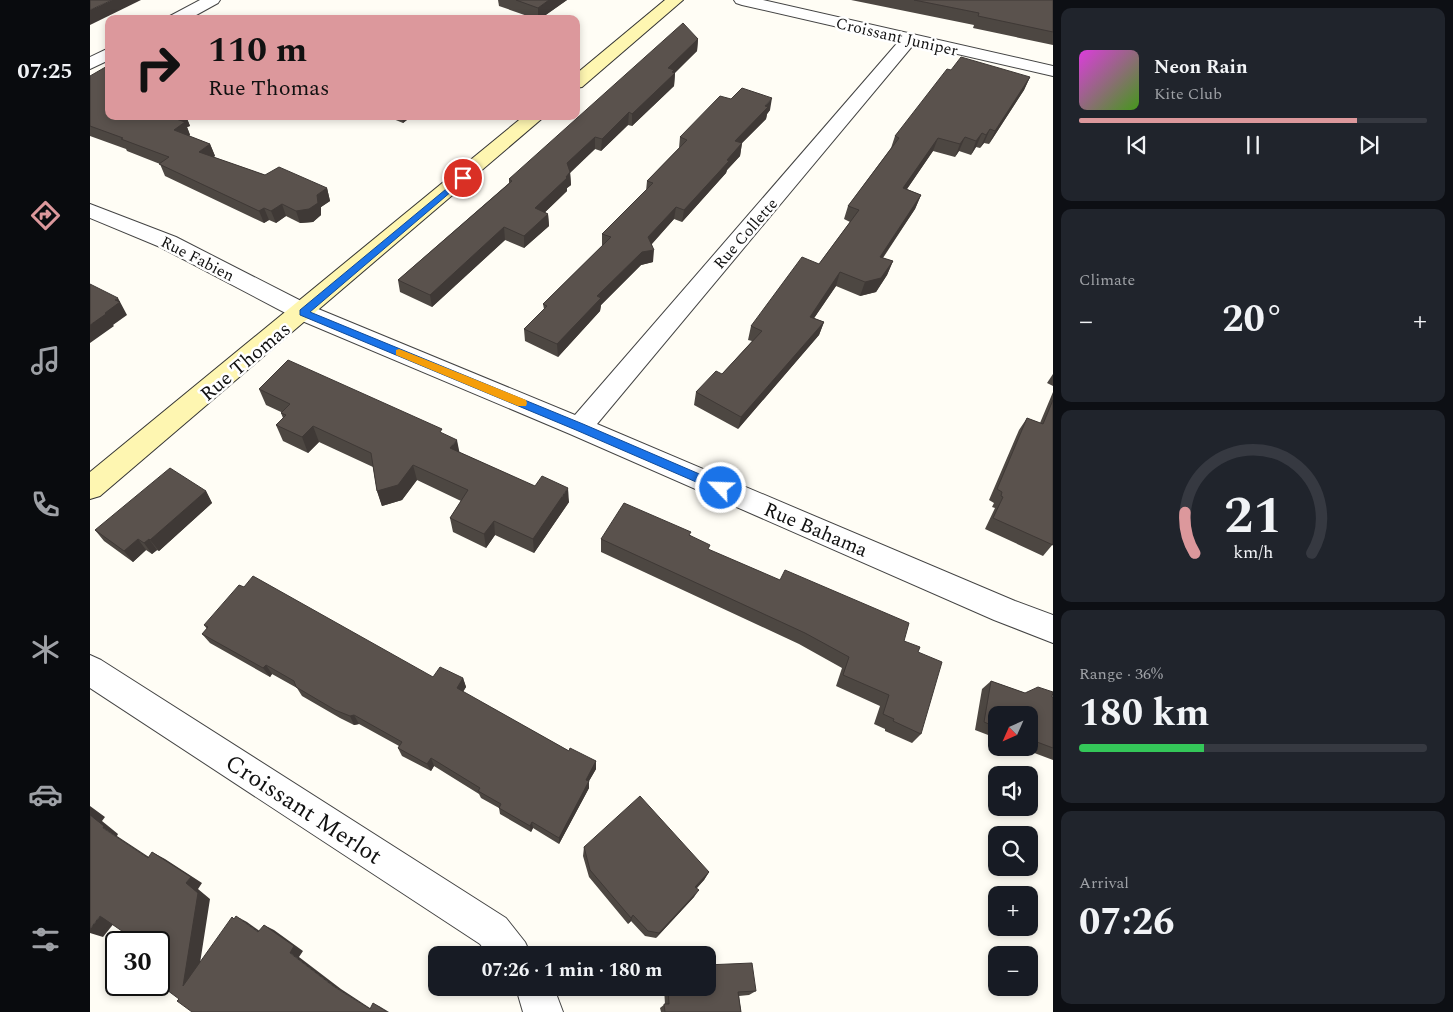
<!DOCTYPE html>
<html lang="en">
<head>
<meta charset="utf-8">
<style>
  :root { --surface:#171b24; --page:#20242c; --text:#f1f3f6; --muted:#9ea1a6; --line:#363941; --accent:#dc989c }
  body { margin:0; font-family:Spectral,serif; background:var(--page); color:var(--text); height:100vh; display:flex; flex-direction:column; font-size:19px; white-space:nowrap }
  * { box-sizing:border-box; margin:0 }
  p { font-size:16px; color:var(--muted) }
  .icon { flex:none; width:28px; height:28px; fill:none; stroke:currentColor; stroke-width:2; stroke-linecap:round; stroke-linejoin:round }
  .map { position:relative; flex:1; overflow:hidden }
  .details { display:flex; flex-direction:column; gap:8px; padding:8px; background:#0d0f14; width:400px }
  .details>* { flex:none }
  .banner { position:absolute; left:15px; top:15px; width:475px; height:105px; border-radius:10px; box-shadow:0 2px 8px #0003; background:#dc989c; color:#111; overflow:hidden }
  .needle { width:32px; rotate:225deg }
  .tools { position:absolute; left:898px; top:706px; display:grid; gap:10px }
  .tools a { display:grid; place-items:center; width:50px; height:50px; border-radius:10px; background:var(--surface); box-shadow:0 2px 8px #0003; font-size:25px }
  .speed { position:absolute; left:15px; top:931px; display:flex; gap:10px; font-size:25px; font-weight:700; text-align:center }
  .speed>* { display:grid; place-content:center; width:65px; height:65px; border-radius:50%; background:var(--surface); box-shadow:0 2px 8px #0003; line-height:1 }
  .speed .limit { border:2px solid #111; border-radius:8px; background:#fff; color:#111 }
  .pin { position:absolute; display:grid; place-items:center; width:42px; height:42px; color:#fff; margin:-21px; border:2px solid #fff; border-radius:50%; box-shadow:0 1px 5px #0007 }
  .me { position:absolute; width:55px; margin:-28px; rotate:294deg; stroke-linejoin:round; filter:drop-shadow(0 0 4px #0008) }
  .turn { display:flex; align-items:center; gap:18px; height:105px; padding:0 20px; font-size:22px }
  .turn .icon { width:65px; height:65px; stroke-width:2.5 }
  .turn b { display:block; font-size:35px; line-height:42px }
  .big { font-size:38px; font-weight:700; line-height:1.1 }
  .details .widget { flex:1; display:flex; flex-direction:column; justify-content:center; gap:8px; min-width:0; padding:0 18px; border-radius:10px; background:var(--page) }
  .details .dial { align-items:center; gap:0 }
  .dial svg { height:130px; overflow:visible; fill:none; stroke:var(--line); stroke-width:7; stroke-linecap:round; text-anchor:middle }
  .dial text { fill:var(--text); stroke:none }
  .song { display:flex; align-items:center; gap:15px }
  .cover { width:60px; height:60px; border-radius:8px; background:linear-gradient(135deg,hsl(300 70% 55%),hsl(100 70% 35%)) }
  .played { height:5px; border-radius:2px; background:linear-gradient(90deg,var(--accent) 80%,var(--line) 80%) }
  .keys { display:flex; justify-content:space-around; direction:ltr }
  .heat { display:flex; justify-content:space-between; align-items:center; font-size:28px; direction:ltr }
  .charge { height:8px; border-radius:4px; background:linear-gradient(90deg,#34c759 36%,var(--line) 0) }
  .trip { position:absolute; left:338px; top:946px; width:288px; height:50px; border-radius:10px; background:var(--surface); box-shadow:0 2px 8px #0003; font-weight:700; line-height:50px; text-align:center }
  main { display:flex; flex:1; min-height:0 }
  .tabs { display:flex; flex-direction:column; width:90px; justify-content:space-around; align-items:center; background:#090b0e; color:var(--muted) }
  .tabs .icon { width:35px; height:35px }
  .tabs .on { color:var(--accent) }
  .tabs b { font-size:22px; color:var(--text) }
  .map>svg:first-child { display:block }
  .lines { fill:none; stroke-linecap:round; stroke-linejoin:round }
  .street-casing { stroke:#444; stroke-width:2 }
  .secondary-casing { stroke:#333; stroke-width:2 }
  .street { fill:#fff; fill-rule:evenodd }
  .secondary { fill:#fef6b1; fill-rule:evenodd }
  .wall { fill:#4d4742 }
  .shaded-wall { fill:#3f3936 }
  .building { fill:#5a524d; stroke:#3f3936 }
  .route { fill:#1a73e8; stroke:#114b97 }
  .slow { fill:#f59e0b }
  .labels { text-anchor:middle; stroke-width:5; stroke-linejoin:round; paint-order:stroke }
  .far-street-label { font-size:16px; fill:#111; stroke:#fff }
  .street-label { font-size:20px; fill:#111; stroke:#fff }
  .near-street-label { font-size:24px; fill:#111; stroke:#fff }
</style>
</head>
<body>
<main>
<nav class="tabs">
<b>07:25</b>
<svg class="icon on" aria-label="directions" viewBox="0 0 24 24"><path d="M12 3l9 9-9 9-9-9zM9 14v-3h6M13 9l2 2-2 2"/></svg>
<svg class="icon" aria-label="music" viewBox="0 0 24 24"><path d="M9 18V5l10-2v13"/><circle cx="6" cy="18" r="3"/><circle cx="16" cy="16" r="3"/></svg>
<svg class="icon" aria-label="phone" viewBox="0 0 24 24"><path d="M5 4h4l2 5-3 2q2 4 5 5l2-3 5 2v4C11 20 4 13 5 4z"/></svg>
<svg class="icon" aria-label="climate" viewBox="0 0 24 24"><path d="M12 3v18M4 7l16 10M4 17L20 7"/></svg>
<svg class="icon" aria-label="car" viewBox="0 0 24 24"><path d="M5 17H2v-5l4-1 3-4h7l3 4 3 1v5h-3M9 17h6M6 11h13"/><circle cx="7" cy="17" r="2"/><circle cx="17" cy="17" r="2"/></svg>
<svg class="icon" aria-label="filters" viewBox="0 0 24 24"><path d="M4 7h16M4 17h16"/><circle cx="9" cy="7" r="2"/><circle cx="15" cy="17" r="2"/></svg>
</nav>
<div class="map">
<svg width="963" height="1012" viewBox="0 0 963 1012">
  <rect width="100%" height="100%" fill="#fffdf5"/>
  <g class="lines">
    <!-- street casing -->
    <g class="street-casing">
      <g id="street">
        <polygon points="110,0 130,0 128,3 99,19 78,19 80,16"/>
        <polygon points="644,0 673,0 963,66 963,76 824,44 507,424 925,601 963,615 963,643 904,620 480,434 205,318 70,247 0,218 0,204 86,237 221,306 485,415 809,41 652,5 646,3"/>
        <polygon points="19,48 19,60 0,69 0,57"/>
        <polygon points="0,655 11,660 416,918 435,942 441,955 398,955 390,944 0,688"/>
        <polygon points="426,988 464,988 473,1012 433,1012"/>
      </g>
    </g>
    <!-- secondary casing -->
    <g class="secondary-casing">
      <g id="secondary">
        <polygon points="575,0 593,0 492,87 486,88 486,74"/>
        <polygon points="434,116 455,116 10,496 0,499 0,472"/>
      </g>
    </g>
    <!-- street -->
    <use href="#street" class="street"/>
    <!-- secondary -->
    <use href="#secondary" class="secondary"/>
  </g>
  <!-- wall -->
  <g class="wall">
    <polygon points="408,0 477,0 450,19 446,19 409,6"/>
    <polygon points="761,0 963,0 963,45 883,28 884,25"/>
    <polygon points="608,39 607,51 584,73 585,73 584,86 542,126 538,125 511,151 505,149 480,172 481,185 477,188 477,191 455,212 458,214 459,226 434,248 415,240 342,307 310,292 308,280 419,183 419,179"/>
    <polygon points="861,70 940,77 934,90 899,144 894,143 890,148 886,147 881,155 869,151 865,157 843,151 817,189 831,195 825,209 793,258 803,261 797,275 786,292 770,296 746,286 724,318 734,322 729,335 648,429 604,405 606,392 632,374 662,341 658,340 661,326 729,264 760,222 754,219 758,206 801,148 805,136"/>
    <polygon points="0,76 19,116 96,116 100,126 97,127 100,135 99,136 120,144 125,156 123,157 175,175 237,188 240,201 231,207 231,215 223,222 210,223 196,216 186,223 179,220 174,223 75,176 70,164 37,151 36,149 0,136"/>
    <polygon points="641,99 680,110 677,114 676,119 652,143 650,156 637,170 636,173 592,222 584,219 562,244 563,262 551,265 511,305 510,311 468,357 435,341 434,329 454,309 453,304 512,246 512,234 556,191 557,181 589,148 590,137"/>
    <polygon points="296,116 322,116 313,123"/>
    <polygon points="963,374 963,386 957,383"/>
    <polygon points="169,389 353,434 369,452 479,502 444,553 405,535 396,548 363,532 360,518 371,501 327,480 312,500 292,506 287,491 283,467 229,442 218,453 193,441 186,425 193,418 191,413 191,412 176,405"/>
    <polygon points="963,392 963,544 953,556 895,529 905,508 902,507 904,503 899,500 929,430 937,418 950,423"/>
    <polygon points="116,491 122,503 69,551 67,550 62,554 56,550 43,562 14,541 5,530"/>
    <polygon points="600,535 619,550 814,641 828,652 831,734 822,743 795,731 795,729 784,724 790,706 746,686 752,668 709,644 511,552 511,539"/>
    <polygon points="114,625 343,677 373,678 376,687 373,692 479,751 506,761 506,769 499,781 499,788 469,844 443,828 441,832 410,814 409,808 391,798 389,794 344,766 341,771 312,756 308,748 309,746 269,724 264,725 250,718 212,696 207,688 182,674 180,677 120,643 112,634 117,629"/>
    <polygon points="901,681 935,693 963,697 963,760 931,748 939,748 939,715 906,715 906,738 885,730 892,689"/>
    <polygon points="494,847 619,872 614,880 607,888 604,897 566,938 555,936 541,921 538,924 499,877 493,856"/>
    <polygon points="574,988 616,988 666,991 659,995 649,996 651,1012 571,1012 570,1008 575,1004"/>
  </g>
  <!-- shaded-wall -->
  <g class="shaded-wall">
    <polygon points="22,0 51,0 0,25 0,10"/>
    <polygon points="459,0 477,0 450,19 448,19 448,8"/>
    <polygon points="608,39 607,51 584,74 585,73 584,86 542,126 542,114 578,68"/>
    <polygon points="940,77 934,90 899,144 905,131"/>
    <polygon points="682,98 680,110 677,114 676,119 652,143 650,156 637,170 636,173 592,222 594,210 637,160 645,141"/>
    <polygon points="539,112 538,125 511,151 512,139"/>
    <polygon points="90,116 96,116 100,126 97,127 100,135 89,143 84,130 86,119"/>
    <polygon points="312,116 322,116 313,123"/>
    <polygon points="900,129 894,143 890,148 896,135"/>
    <polygon points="892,133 886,147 881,155 886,141"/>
    <polygon points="505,137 505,149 477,176 477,163"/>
    <polygon points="875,137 869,151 865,157 870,144"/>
    <polygon points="848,138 843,151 808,202 813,188"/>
    <polygon points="120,144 125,156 114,164 109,152"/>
    <polygon points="480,172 481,185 477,188 477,191 446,221 445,208"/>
    <polygon points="237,188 240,201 231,207 231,215 223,222 210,223 206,211"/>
    <polygon points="831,195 825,209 784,270 790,257"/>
    <polygon points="192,204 196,216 186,223 181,211"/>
    <polygon points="586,207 584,219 557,249 558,237"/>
    <polygon points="174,208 179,220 174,223 169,211"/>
    <polygon points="458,214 459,226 434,248 434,236"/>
    <polygon points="414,227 415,240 342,307 340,295"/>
    <polygon points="564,250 563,262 551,265 511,305 510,311 468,357 467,344 507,296 552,252"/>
    <polygon points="803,261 797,275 786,292 770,296 775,282"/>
    <polygon points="750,272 746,286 716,330 720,317"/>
    <polygon points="28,298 37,315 23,325 24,326 0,343 0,325 15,313 25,300"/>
    <polygon points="734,322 729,335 648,429 651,417"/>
    <polygon points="223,426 229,442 218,453 212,437"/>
    <polygon points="367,440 370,455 360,448"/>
    <polygon points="323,465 327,480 312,500 292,506 287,491"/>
    <polygon points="478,488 479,502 444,553 443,539"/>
    <polygon points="116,491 122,503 69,551 60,540"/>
    <polygon points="404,521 405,535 396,548 394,534"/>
    <polygon points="48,539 56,550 43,562 34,551"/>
    <polygon points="59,539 67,550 62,554 54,543"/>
    <polygon points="176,665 182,674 180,677 173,668"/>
    <polygon points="373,678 376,687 369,697 367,688"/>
    <polygon points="264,715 269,724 264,725 260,716"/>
    <polygon points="341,758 344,766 341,771 337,764"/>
    <polygon points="506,761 506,769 499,781 499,788 469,844 469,838 496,780"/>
    <polygon points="0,806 15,817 12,821 28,834 27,836 71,865 58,858 13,828 0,815"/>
    <polygon points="442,822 443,828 441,832 440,826"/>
    <polygon points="62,852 75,859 112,883 108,889 120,899 106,989 93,986 96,883"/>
    <polygon points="619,872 614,880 601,894 605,887"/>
    <polygon points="609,890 604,897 566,938 569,933"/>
    <polygon points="543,915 541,921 538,924 541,918"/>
    <polygon points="10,916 25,922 13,937 0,933 0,929"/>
    <polygon points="146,916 157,922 178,937 168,932"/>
    <polygon points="174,925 184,930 213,951 209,957 251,989 286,1012 280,1009 243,986 200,953"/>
    <polygon points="283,1003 289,1006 299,1012 297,1012"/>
  </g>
  <!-- building -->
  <g class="building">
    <polygon points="0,0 22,0 0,10"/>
    <polygon points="426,0 459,0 448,8"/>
    <polygon points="824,0 963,0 963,32 888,16 889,13"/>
    <polygon points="593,23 608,39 578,68 584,70 582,72 585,73 542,114 539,112 512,139 505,137 477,163 480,172 476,177 477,178 445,208 458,214 434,236 414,227 340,295 308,280 422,181 419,179"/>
    <polygon points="871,57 940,77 905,131 900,129 896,135 892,133 886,141 875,137 870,144 848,138 813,188 831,195 790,257 803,261 791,278 775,282 750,272 720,317 734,322 651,417 606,392 626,371 632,374 672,331 661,326 712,257 729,264 769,210 758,206 809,138 805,136 857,69 861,70"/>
    <polygon points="19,65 19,116 90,116 86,119 95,122 84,130 120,144 109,152 175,175 189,167 237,188 227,195 228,203 219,209 206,211 192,204 181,211 174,208 169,211 69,164 79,157 31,139 33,138 0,126 0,76"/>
    <polygon points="652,88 682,98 675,106 678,107 645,141 652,143 637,160 639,161 594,210 586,207 558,237 564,250 552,252 507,296 511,298 467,344 434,329 457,306 453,304 521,237 512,234 563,183 557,181 597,140 590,137 630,96 641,99"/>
    <polygon points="0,284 28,298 25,300 30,302 15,313 16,314 0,325"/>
    <polygon points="198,360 352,429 350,432 367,440 360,448 445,486 452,476 478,488 443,539 404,521 394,534 360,518 378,490 323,465 308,485 287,491 281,453 223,426 212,437 186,425 196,415 191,413 200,404 169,389"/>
    <polygon points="963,400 963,545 903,518 913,497 911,496 912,492 907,489 937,418 953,424"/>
    <polygon points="80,468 116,491 60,540 59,539 54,543 48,539 34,551 5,530"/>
    <polygon points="534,503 601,532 599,535 620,545 618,549 690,580 695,570 819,623 814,641 830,647 828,652 852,662 831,734 803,721 804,719 793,714 799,695 753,675 759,657 715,633 511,539"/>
    <polygon points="163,576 343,677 350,667 373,678 367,688 479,751 480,748 506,761 496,780 499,781 469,838 442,822 440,826 409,808 411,804 388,791 390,788 341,758 337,764 308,748 312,742 264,715 260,716 245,710 206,687 204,681 176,665 173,668 112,634 118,627 114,625 149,585 154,587"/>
    <polygon points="901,681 935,693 948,687 963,692 962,697 963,697 963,748 939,739 939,715 906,715 906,727 894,722"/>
    <polygon points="550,796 619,872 605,887 609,890 569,933 558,931 543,915 541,918 500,870 494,847"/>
    <polygon points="0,815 14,826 13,828 58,858 62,852 101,877 96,883 108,893 93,986 142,917 144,919 146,916 168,932 174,925 204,946 200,953 243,986 280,1009 283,1003 297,1012 102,1012 87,1001 89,999 69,984 69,942 48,942 10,916 0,929"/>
    <polygon points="662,963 666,991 648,992 651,1012 575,1012 574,1004 579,1004 578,988 616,988 616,965"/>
  </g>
  <!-- route -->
  <polygon class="route" points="373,175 377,178 376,179 220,312 493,424 635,485 637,488 635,491 627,491 486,430 210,315 210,310"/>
  <!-- slow -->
  <polygon class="slow" points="309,349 436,400 437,403 436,406 428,406 306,355 306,350"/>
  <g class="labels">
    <!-- far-street labels -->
    <g class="far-street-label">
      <text transform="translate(807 36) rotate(13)" y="6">Croissant Juniper</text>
      <text transform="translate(655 233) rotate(-49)" y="6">Rue Collette</text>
      <text transform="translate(108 258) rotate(27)" y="6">Rue Fabien</text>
    </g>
    <!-- street labels -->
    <g class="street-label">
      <text transform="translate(155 361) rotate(-40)" y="7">Rue Thomas</text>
      <text transform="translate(726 529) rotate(23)" y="7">Rue Bahama</text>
    </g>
    <!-- near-street labels -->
    <g class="near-street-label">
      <text transform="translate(214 809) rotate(33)" y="8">Croissant Merlot</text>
    </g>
  </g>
</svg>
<div class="tools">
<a><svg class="needle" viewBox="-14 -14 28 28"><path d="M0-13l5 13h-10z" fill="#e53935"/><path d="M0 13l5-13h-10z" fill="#9ea1a6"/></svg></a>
<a><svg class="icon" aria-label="sound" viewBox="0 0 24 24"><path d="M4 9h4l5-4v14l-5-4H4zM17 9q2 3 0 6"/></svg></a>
<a><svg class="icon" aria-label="search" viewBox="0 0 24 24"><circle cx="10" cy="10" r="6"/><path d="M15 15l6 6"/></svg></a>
<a>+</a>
<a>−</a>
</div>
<div class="speed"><div class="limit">30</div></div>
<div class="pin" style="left:373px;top:178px;background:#d93025"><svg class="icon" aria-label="arrive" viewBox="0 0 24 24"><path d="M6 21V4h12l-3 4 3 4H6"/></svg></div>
<svg class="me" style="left:631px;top:488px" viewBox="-20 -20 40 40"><circle r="17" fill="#1a73e8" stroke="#fff" stroke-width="3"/><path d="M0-11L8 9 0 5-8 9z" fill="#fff"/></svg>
<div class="trip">07:26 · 1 min · 180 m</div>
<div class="banner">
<div class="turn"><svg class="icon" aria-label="right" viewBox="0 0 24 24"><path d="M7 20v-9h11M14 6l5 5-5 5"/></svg><div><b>110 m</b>Rue Thomas</div></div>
</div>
</div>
<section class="details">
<div class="widget">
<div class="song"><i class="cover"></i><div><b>Neon Rain</b><p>Kite Club</p></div></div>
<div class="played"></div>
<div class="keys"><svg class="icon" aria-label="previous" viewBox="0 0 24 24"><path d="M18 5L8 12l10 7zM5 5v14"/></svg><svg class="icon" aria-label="pause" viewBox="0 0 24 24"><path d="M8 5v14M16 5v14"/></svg><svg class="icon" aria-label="next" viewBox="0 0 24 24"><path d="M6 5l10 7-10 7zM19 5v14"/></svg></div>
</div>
<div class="widget"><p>Climate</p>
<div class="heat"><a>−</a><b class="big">20°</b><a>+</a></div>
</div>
<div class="widget dial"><svg viewBox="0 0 100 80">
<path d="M14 69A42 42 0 1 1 86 69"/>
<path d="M14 69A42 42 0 0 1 8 44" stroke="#dc989c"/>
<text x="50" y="56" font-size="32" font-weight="700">21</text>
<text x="50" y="72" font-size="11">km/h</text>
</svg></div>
<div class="widget"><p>Range · 36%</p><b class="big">180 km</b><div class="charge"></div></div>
<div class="widget"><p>Arrival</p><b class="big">07:26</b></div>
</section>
</main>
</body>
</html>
